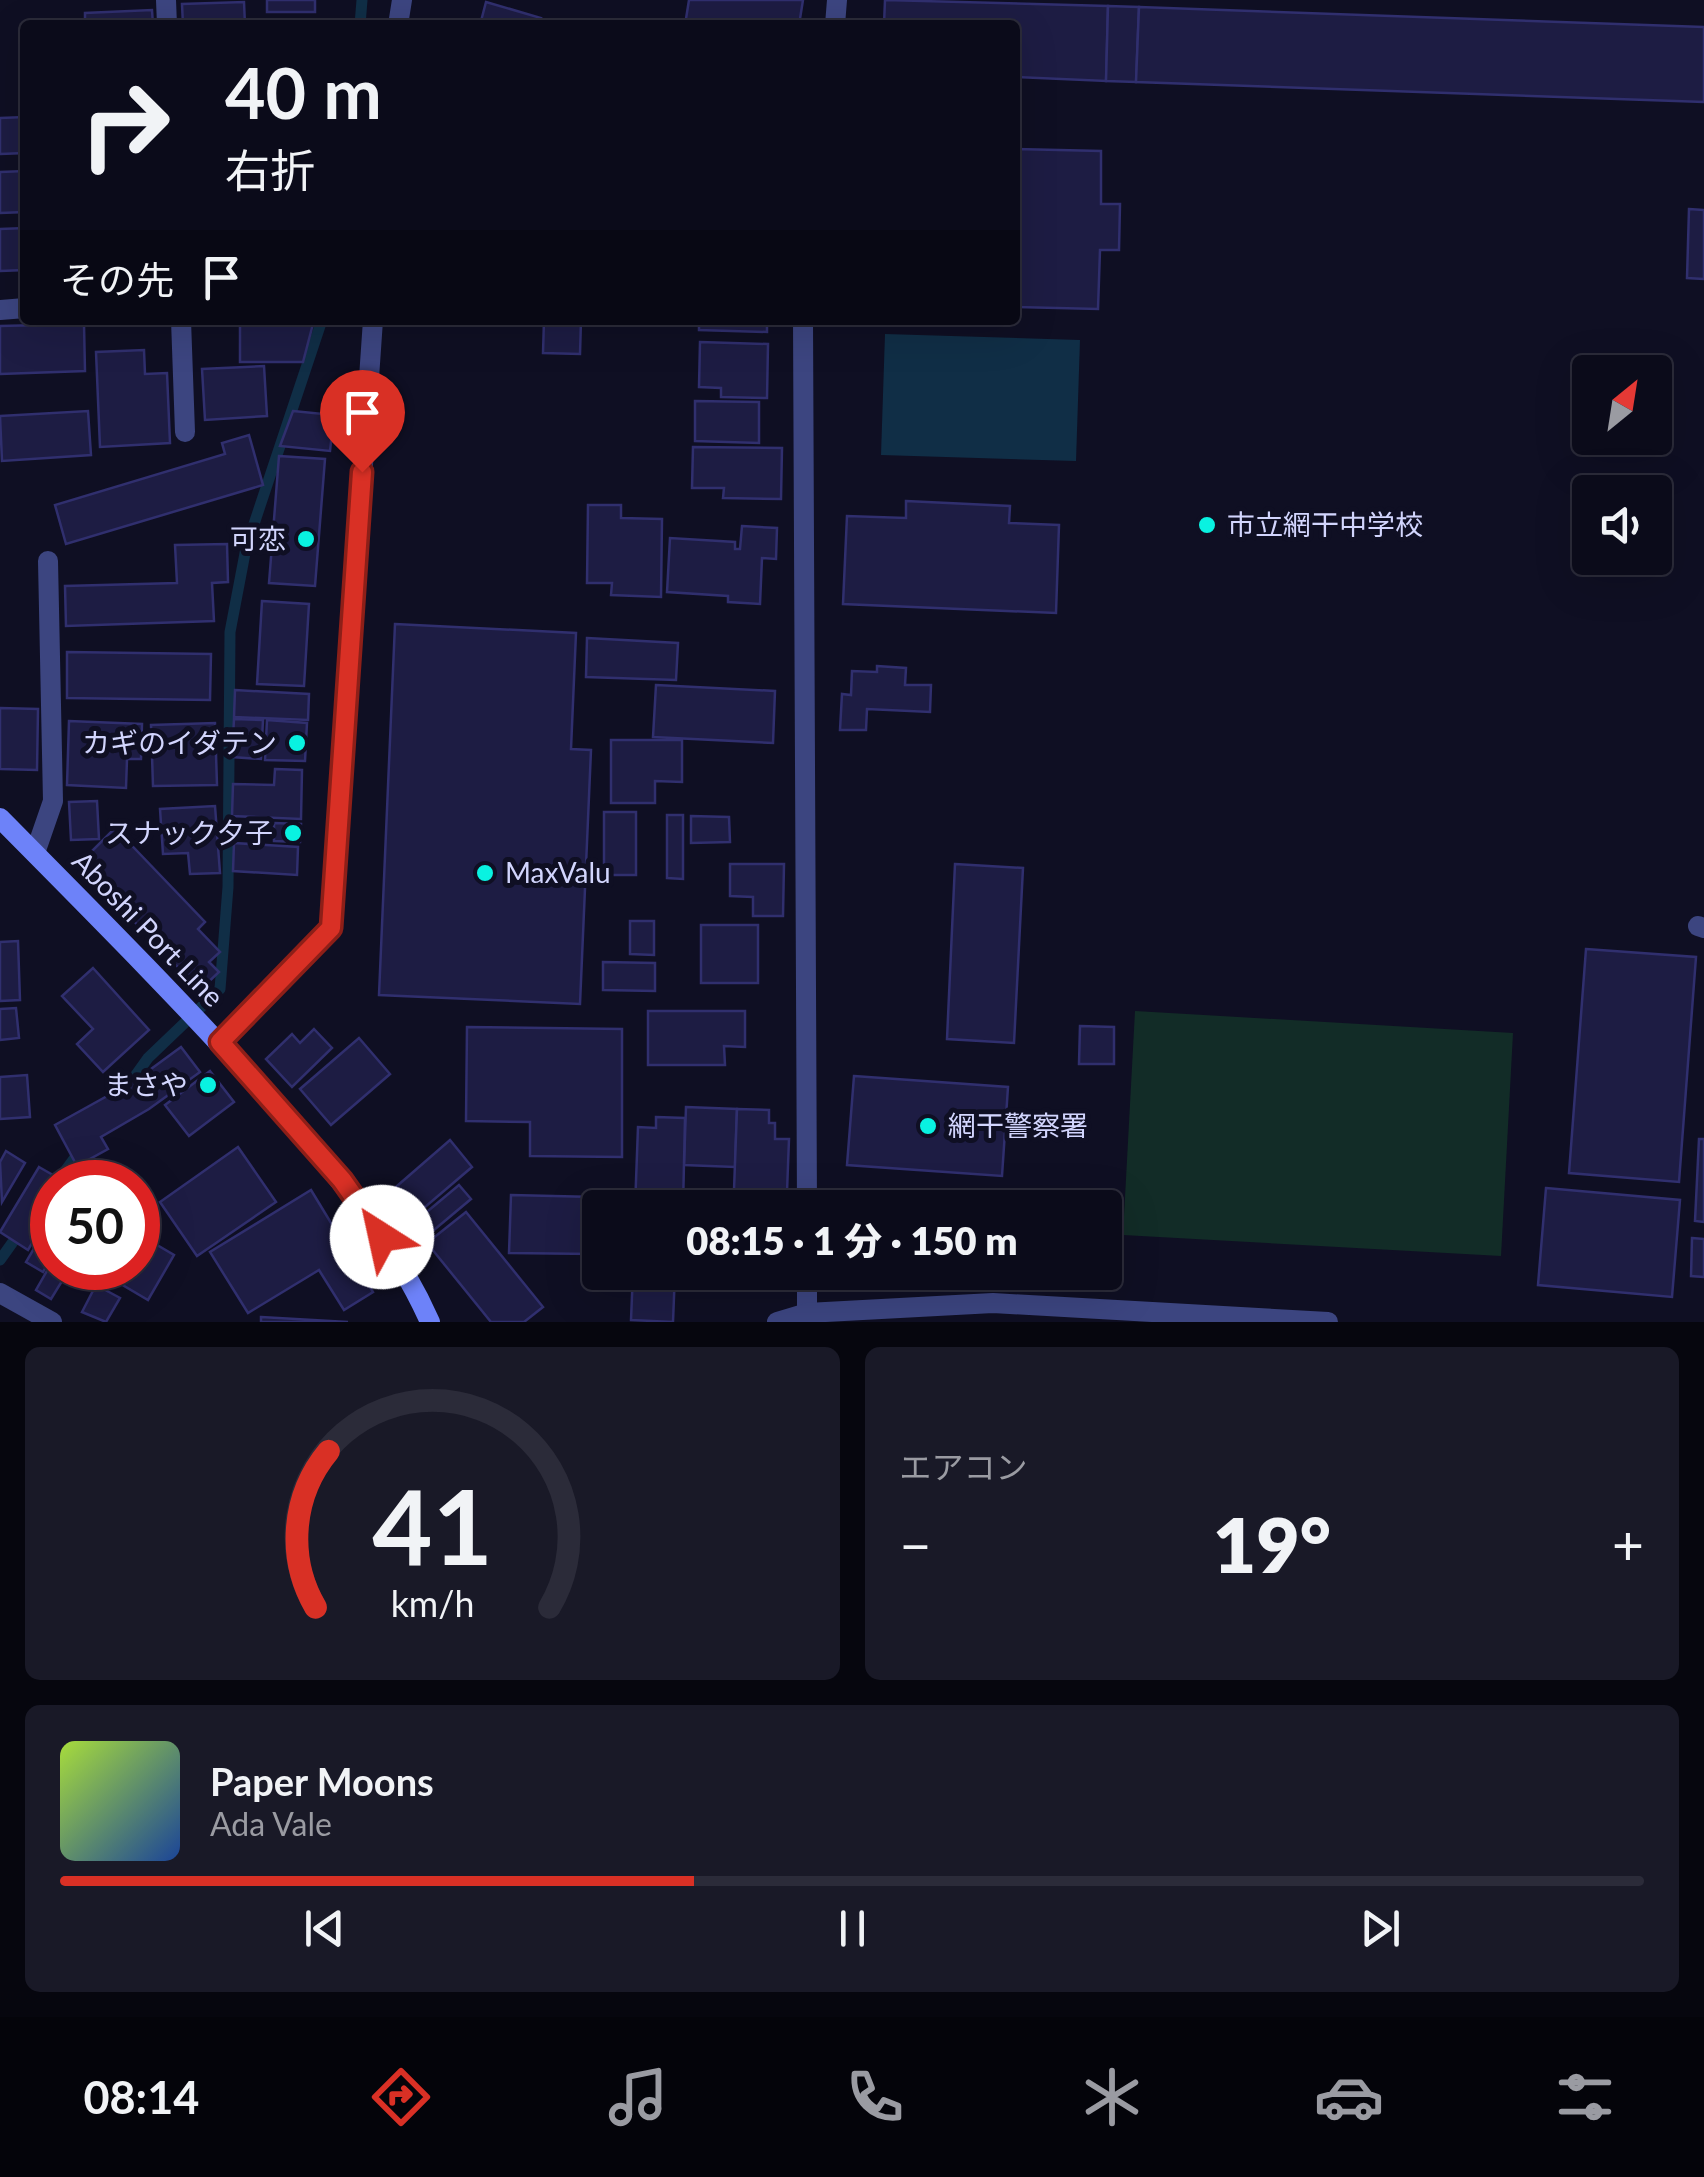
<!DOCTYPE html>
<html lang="ja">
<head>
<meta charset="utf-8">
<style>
  :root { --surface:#0b0b1a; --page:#191927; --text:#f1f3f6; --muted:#9a9ba2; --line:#2b2b39; --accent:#d93025 }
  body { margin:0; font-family:Lato,"Noto Sans JP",sans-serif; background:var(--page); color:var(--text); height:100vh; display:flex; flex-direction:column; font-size:38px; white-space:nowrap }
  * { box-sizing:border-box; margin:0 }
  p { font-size:32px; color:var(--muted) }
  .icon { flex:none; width:55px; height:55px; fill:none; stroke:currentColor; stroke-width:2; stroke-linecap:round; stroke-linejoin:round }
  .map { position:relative; height:1322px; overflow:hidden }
  .drawer { display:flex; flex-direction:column; gap:25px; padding:25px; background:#06060e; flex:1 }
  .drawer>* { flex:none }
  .banner { position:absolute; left:20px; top:20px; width:1000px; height:305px; border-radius:10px; box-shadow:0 10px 40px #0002,0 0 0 2px var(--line); background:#0b0b1a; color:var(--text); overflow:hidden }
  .needle { width:65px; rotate:30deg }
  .fabs { position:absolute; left:1572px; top:355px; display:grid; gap:20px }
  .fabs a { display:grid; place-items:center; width:100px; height:100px; border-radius:10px; background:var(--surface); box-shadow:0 10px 40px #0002,0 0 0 2px var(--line); font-size:50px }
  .speed { position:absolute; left:30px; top:1160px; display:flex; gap:20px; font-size:50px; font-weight:700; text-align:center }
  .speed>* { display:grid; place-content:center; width:130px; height:130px; border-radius:50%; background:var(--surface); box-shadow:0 10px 40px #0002,0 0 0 2px var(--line); line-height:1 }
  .speed .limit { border:15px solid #d22; background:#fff; color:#111 }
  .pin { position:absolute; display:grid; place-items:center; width:85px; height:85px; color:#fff; margin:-102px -42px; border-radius:50% 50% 50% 0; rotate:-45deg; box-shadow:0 0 10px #0007 }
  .pin .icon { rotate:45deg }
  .me { position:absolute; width:110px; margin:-55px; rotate:325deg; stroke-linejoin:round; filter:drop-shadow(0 0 8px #0008) }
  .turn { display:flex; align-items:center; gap:35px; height:210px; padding:0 40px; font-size:45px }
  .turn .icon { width:130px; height:130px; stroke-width:2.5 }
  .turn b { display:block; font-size:70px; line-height:85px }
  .then { display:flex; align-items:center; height:95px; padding:0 40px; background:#0003; gap:20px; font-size:38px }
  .big { font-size:75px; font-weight:800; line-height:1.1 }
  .drawer .tile { flex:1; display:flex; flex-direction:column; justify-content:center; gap:15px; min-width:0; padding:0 35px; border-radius:15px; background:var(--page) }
  .drawer .dial { align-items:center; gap:0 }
  .dial svg { height:260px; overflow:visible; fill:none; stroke:var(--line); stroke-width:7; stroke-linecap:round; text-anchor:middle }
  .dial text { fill:var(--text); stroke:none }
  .song { display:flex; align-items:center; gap:30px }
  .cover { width:120px; height:120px; border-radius:15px; background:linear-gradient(135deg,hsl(80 70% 55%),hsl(220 70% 35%)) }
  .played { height:10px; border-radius:5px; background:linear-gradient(90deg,var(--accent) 40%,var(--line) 40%) }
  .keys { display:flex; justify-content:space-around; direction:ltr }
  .heat { display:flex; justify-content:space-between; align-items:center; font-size:55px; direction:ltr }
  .drawer .tiles { flex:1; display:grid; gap:25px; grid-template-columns:1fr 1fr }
  .tile:last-child { grid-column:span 2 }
  .trip { position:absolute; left:582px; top:1190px; width:540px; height:100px; border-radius:10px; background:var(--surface); box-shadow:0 10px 40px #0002,0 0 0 2px var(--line); font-weight:800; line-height:100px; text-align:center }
  .tabs { display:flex; height:160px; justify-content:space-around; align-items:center; background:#04040a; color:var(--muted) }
  .tabs .icon { width:70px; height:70px }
  .tabs .on { color:var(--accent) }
  .tabs b { font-size:45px; color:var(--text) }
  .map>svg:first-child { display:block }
  .green { fill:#122c27 }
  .water { fill:#102e46 }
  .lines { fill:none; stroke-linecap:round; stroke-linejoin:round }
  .stream { stroke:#102e46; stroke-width:11 }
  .building { fill:#1d1c43; stroke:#302f6e; stroke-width:2.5 }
  .minor { stroke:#3c4580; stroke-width:20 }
  .tertiary { stroke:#3c4580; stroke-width:20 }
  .secondary { stroke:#6d82f9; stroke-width:20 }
  .route-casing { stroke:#8d1f18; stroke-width:25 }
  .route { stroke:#d93025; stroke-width:18 }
  .poi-dot { fill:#09f2e1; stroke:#0f0f23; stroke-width:4 }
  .labels { text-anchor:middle; stroke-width:10; stroke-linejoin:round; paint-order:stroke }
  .poi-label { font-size:28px; fill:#d2d5fd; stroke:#0f0f23; text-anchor:end }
  .street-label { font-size:28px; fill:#d2d5fd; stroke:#0f0f23 }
</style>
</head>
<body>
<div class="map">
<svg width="1704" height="1322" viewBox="0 0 1704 1322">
  <rect width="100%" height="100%" fill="#0f0f23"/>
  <!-- green -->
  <polygon class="green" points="1135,1011 1513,1033 1501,1256 1123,1235"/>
  <!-- water -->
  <polygon class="water" points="885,334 1080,340 1076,461 881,455"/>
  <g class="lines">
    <!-- stream -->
    <g class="stream">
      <polyline points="360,25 362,0"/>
      <polyline points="123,1093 148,1058 220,989 228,887 230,632 246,548 322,320"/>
      <polyline points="57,1182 82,1148"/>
      <polyline points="0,1260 20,1232"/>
    </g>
  </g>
  <!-- building -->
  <g class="building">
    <rect x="267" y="0" width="48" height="12"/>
    <polygon points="689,0 803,0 799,25 685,25"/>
    <polygon points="885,0 1108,6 1106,81 1015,77 1015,25 884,25"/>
    <polygon points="244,2 245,25 183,25 182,4"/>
    <polygon points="486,2 541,18 539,25 480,25"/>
    <polygon points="1108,6 1139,7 1136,82 1106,81"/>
    <polygon points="1139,7 1704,27 1704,102 1136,82"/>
    <polygon points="152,10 153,25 85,25 85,13"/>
    <polygon points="25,117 25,153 0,154 0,118"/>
    <polygon points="1015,149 1101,151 1101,204 1120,204 1119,250 1100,250 1098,309 1015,307"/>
    <polygon points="25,171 25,212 0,213 0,172"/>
    <polygon points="1689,209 1704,210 1704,279 1687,278"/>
    <polygon points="25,228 25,270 0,271 0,229"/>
    <polygon points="240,320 314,320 303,362 240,362"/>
    <polygon points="544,320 581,320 580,354 543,353"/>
    <polygon points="699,320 767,320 767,332 699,330"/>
    <polygon points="84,324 85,371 0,374 0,326"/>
    <polygon points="700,342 768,344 767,398 721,397 721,388 699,387"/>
    <polygon points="144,350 145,374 167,373 170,443 100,447 96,352"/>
    <polygon points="264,366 267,416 205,420 202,369"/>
    <polygon points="695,401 759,402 759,443 695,441"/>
    <polygon points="88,411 91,455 2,461 0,416"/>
    <polygon points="293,411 334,415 330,451 280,446"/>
    <polygon points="249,435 263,485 66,544 55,505 225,454 222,443"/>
    <polygon points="693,447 782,448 781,499 723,498 724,488 692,488"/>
    <polygon points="279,456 325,459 315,586 269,583"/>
    <polygon points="906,501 1010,506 1009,523 1059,525 1056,613 843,604 847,516 906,518"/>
    <polygon points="588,505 621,505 621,518 662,519 661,597 611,595 612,583 587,583"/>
    <polygon points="742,526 777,528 776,559 762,558 760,604 728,602 728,596 667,592 670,538 735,542 735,549 740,549"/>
    <polygon points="227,544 228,582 212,583 214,621 66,626 65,586 177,583 175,545"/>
    <polygon points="262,601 309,604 304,686 257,684"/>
    <polygon points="395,624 576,633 571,749 591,750 580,1004 379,995"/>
    <polygon points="587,638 678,643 676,680 586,677"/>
    <polygon points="67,652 211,654 210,700 67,698"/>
    <polygon points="877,666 906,668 905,685 931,685 930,712 867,709 866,730 840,730 842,694 851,695 852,671 877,672"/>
    <polygon points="656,685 775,691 773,743 653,737"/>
    <polygon points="235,690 309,694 308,720 234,717"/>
    <polygon points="0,708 38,709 37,770 0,769"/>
    <polygon points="234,719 263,720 261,759 232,757"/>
    <polygon points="267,720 307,723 305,761 265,760"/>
    <polygon points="69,721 142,724 141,759 127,759 126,788 67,785"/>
    <polygon points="215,723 217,785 153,786 151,725"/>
    <polygon points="611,740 682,740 682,782 655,781 655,803 611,803"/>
    <polygon points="275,769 302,770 301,819 232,816 233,784 274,785"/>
    <polygon points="97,801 99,839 71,840 69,802"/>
    <polygon points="215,806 220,873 190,874 188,853 163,854 160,809"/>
    <rect x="604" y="812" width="32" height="63"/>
    <polygon points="667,815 683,815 683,879 667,878"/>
    <polygon points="691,816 729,817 730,842 691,843"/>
    <polygon points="274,823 301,824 300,842 274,841"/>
    <polygon points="115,828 205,922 198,929 220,952 209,962 219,972 200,990 79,864"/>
    <polygon points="234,843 298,847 297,875 233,871"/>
    <polygon points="730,864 784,864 783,916 753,916 753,897 730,896"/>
    <polygon points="955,864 1023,868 1014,1043 947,1039"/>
    <polygon points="630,921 654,921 654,955 630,954"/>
    <rect x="701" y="925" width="57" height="58"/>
    <polygon points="18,941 20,1000 0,1001 0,942"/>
    <polygon points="1586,949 1696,957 1679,1182 1569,1173"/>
    <polygon points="603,962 655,963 655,991 603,990"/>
    <polygon points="93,968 149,1030 103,1072 77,1044 93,1029 62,996"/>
    <polygon points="16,1008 19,1038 0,1040 0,1009"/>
    <polygon points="648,1011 745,1011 745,1047 724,1046 725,1065 648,1065"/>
    <polygon points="1080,1026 1114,1027 1114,1064 1079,1064"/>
    <polygon points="467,1027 622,1029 622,1157 530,1156 530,1122 466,1121"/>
    <polygon points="314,1029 332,1048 292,1087 266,1059 292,1034 300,1043"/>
    <polygon points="359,1038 390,1074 331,1125 300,1089"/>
    <polygon points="181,1047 200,1072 149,1109 101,1137 108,1149 77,1166 55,1125 136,1080"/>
    <polygon points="210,1071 234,1102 189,1136 165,1105"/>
    <polygon points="27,1075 30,1117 0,1119 0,1077"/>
    <polygon points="854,1076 1008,1087 1002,1176 847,1165"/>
    <polygon points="686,1107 737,1109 735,1167 684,1165"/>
    <polygon points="737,1109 769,1110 769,1123 775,1123 775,1139 789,1139 787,1192 734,1190"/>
    <polygon points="656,1117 685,1118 683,1208 635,1208 638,1127 656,1128"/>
    <polygon points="1699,1139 1704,1139 1704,1222 1695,1221"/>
    <polygon points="450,1140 472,1167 411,1219 389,1193"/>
    <polygon points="238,1147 276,1202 197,1256 160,1202"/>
    <polygon points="6,1151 25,1163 2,1202 0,1162"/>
    <polygon points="39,1167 65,1182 52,1182 52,1209 28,1250 0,1232"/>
    <polygon points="459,1185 471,1199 428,1235 416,1221"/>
    <polygon points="1546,1188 1680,1200 1672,1297 1538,1285"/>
    <polygon points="311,1190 373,1292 344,1310 319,1270 248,1313 210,1252"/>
    <polygon points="511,1195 595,1197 594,1254 509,1253"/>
    <polygon points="466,1212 543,1307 524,1322 491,1322 427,1243"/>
    <polygon points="49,1223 52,1225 52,1256 43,1272 26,1262"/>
    <polygon points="140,1235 174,1255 148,1300 104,1274 108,1268 138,1268"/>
    <polygon points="1692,1238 1704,1239 1704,1277 1691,1276"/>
    <polygon points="52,1262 52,1268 70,1268 51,1299 36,1290"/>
    <polygon points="633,1272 675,1272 673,1322 631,1320"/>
    <polygon points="96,1285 120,1298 106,1322 82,1312"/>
    <polygon points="261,1317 348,1322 261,1322"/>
  </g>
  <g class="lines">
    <!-- minor -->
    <g class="minor">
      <polyline points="166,0 167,25"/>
      <polyline points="835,25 837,0"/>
      <polyline points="0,310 25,308"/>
      <polyline points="181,320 185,432"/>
      <polyline points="803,320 807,1208"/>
      <polyline points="35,853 53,801 48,561"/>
      <polyline points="1698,926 1704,928"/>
      <polyline points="807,1272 807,1313"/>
    </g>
    <!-- tertiary -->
    <g class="tertiary">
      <polyline points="398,25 402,0"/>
      <polyline points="219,1042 331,928 373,320"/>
      <polyline points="0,1293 52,1322"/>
      <polyline points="777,1322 807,1313 993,1303 1328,1322"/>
    </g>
    <!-- secondary -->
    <path class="secondary" d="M0,818c90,91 180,181 265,276 63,71 126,140 165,228"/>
  </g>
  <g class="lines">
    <!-- route casing -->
    <g class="route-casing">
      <polyline id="route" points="362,472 331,928 220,1042 342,1180 382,1237"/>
    </g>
    <!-- route -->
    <use href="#route" class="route"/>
  </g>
  <!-- markers -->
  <g class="poi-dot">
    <circle cx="1207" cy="525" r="10"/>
    <circle cx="306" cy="539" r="10"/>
    <circle cx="297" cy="743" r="10"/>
    <circle cx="293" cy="833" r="10"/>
    <circle cx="485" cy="873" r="10"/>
    <circle cx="208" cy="1085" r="10"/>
    <circle cx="928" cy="1126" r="10"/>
  </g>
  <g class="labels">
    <!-- poi labels -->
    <g class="poi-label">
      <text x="1227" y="535" text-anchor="start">市立網干中学校</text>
      <text x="286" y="549">可恋</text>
      <text x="277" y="753">カギのイダテン</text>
      <text x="273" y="843">スナック夕子</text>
      <text x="505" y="883" text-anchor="start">MaxValu</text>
      <text x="188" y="1095">まさや</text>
      <text x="948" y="1136" text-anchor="start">網干警察署</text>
    </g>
    <!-- street labels -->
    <g class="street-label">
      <text transform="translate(148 929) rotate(46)" y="10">Aboshi Port Line</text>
    </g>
  </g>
</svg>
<div class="fabs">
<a><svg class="needle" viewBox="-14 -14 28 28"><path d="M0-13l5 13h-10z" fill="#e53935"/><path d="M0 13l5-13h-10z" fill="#9a9ba2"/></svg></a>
<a><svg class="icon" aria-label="sound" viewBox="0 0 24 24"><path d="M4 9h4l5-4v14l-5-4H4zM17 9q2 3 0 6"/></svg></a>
</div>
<div class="speed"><div class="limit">50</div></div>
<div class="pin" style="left:362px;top:472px;background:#d93025"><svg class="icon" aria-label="arrive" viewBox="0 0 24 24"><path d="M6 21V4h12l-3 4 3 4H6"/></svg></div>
<svg class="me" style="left:382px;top:1237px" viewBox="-20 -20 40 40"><circle r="19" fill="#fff"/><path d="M0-13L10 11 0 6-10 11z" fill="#d93025"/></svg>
<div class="trip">08:15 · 1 分 · 150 m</div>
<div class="banner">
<div class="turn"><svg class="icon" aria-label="right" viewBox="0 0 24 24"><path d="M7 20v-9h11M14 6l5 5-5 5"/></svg><div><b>40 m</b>右折</div></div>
<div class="then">その先<svg class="icon" aria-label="arrive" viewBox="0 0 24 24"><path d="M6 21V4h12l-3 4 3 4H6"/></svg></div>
</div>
</div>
<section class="drawer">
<div class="tiles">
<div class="tile dial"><svg viewBox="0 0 100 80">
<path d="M14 69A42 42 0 1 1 86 69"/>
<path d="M14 69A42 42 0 0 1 18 21" stroke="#d93025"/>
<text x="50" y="56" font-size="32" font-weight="700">41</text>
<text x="50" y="72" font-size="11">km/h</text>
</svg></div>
<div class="tile"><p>エアコン</p>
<div class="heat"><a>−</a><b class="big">19°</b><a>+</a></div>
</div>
<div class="tile">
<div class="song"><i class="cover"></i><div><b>Paper Moons</b><p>Ada Vale</p></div></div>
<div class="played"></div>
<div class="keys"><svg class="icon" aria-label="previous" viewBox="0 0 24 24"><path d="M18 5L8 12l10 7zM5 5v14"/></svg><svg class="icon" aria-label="pause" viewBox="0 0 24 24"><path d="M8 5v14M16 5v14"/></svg><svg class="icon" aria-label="next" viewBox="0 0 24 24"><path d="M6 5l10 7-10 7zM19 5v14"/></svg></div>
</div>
</div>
</section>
<nav class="tabs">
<b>08:14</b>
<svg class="icon on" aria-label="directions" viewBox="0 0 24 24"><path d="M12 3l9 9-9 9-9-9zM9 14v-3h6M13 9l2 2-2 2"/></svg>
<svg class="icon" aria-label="music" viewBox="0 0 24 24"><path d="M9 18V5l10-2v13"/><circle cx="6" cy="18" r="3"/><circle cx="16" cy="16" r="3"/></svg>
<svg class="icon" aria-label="phone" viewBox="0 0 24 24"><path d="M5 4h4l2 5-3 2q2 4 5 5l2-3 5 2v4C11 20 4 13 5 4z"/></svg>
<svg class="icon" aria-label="climate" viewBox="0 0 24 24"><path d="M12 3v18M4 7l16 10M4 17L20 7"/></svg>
<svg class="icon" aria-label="car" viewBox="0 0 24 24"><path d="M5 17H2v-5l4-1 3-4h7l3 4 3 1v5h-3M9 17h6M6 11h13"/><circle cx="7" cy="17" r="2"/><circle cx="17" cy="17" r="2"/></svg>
<svg class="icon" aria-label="filters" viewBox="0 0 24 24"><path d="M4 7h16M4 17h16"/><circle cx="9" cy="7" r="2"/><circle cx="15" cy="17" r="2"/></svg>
</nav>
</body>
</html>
